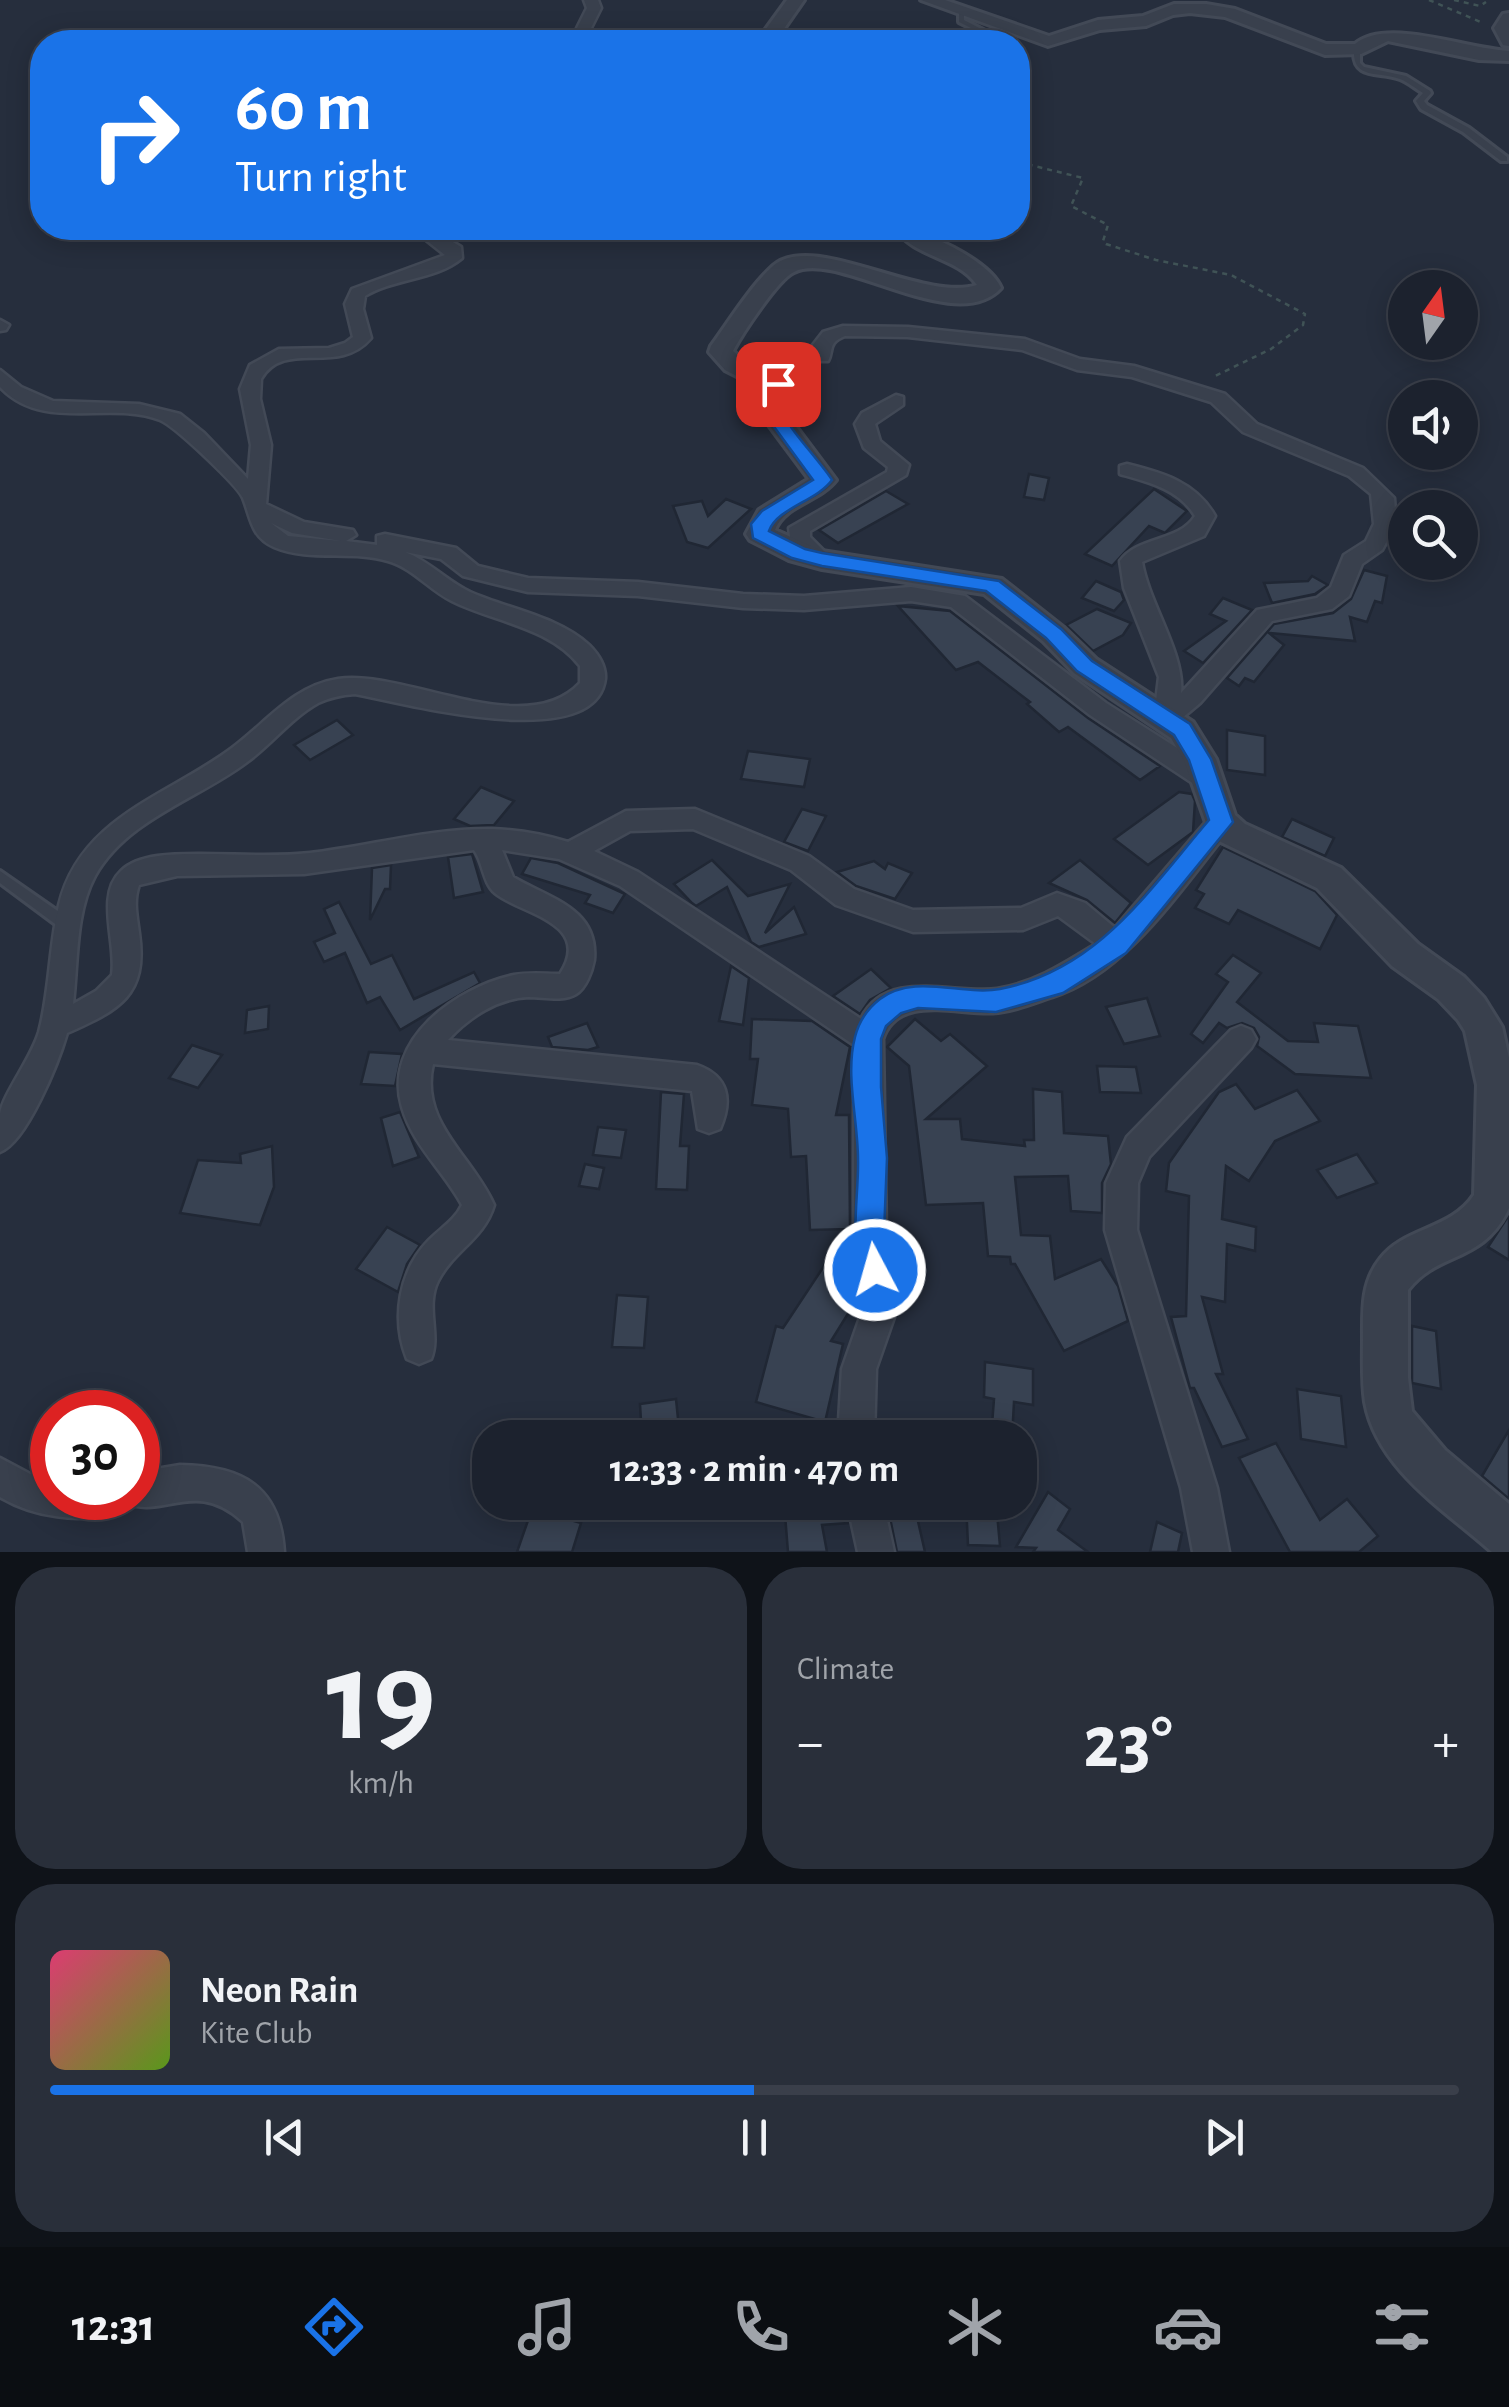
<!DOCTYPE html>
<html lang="en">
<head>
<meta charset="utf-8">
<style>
  :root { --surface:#1c222e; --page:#292f3a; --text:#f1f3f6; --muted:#a0a4aa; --line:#3a3f4a; --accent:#1a73e8 }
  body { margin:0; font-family:"Alegreya Sans",sans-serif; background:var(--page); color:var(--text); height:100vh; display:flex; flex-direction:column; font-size:38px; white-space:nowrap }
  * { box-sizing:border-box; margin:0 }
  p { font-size:32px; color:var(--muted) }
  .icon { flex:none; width:55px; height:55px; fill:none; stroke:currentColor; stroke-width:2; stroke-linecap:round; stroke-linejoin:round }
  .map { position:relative; height:1552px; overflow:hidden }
  .panel { display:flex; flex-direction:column; gap:15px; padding:15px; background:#0f1319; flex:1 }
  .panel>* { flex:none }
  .banner { position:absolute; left:30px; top:30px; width:1000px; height:210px; border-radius:40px; box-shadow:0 5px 25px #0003,0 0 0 2px var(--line); background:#1a73e8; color:#fff; overflow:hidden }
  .needle { width:65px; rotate:14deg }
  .buttons { position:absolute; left:1388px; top:270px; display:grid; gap:20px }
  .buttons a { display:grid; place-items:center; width:90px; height:90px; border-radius:50%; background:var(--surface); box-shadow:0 5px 25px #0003,0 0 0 2px var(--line); font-size:50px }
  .speed { position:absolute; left:30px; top:1390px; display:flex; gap:20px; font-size:50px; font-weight:700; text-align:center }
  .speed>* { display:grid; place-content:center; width:130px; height:130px; border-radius:50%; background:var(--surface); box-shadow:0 5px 25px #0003,0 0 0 2px var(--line); line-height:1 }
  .speed .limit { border:15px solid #d22; background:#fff; color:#111 }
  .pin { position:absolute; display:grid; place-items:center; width:85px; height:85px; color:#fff; margin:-42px; border-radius:20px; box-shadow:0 5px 15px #0006 }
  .me { position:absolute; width:110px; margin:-55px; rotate:354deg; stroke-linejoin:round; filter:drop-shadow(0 0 8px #0008) }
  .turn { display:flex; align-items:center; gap:35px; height:210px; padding:0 40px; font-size:45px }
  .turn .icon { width:130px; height:130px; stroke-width:2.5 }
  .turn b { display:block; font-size:70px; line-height:85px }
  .big { font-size:75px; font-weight:600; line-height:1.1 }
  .panel .card { flex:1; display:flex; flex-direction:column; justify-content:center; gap:15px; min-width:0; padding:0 35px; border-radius:40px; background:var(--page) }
  .panel .dial { align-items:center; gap:0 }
  .dial b { font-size:130px; line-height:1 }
  .song { display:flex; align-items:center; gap:30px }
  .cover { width:120px; height:120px; border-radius:15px; background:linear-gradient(135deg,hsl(340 70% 55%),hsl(90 70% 35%)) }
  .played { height:10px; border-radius:5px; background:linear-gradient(90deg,var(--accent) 50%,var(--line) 50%) }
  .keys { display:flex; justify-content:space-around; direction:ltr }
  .heat { display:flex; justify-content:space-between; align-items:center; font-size:55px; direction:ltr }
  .panel .tiles { flex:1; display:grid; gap:15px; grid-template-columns:1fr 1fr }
  .card:last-child { grid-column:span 2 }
  .trip { position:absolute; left:472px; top:1420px; width:565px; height:100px; border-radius:40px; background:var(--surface); box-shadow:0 5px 25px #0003,0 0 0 2px var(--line); font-weight:600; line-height:100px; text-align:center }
  .tabs { display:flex; height:160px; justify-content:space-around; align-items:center; background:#0b0e12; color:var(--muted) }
  .tabs .icon { width:70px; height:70px }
  .tabs .current { color:var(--accent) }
  .tabs b { font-size:45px; color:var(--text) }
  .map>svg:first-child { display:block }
  .building { fill:#384252; stroke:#202734; stroke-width:2.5 }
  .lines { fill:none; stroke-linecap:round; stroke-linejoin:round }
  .service-casing { stroke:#424956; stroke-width:6 }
  .minor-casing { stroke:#424956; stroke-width:5 }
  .tertiary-casing { stroke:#424956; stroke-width:6 }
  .path { stroke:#405356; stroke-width:2.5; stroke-dasharray:5 5; stroke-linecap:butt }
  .service { fill:#39404d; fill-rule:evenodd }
  .minor { fill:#39404d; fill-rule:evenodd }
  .tertiary { fill:#39404d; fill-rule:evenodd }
  .route { fill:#1a73e8; stroke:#114b97; stroke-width:2.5 }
</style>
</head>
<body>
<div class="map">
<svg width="1509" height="1552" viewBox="0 0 1509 1552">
  <rect width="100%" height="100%" fill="#262e3d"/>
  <!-- building -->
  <g class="building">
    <polygon points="1029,474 1049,478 1044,500 1024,497"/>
    <polygon points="1154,489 1187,511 1165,533 1149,526 1112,566 1085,554"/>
    <polygon points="886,491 908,504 838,543 819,530"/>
    <polygon points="726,499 751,509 708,548 687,542 673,506 702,501 708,516"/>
    <polygon points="1364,570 1387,576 1382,603 1375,601 1367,622 1350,617 1355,641 1269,633 1284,645 1254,682 1245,678 1239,686 1227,678 1274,624 1333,613 1351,599"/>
    <polygon points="1312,576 1328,585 1315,594 1272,603 1264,583 1308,581"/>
    <polygon points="1096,581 1121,592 1124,600 1114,611 1082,598"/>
    <polygon points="1223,598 1252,610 1203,663 1184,651 1226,621 1210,614"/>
    <polygon points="898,606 950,611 1088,718 1160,766 1140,780 1068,727 1059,732 1027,704 1030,702 978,662 956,670"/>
    <polygon points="1097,609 1131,623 1123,635 1093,651 1066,625"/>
    <polygon points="337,720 353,735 310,760 294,745"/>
    <polygon points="1227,730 1265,736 1265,775 1227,770"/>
    <polygon points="748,751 810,759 804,787 741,779"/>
    <polygon points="481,787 514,801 494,825 470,826 454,819"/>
    <polygon points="1179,792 1192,794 1195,801 1193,832 1148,865 1114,839"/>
    <polygon points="802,809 826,816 808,851 784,842"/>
    <polygon points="1292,819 1334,838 1325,856 1282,837"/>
    <polygon points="1223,847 1315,891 1337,915 1320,949 1238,910 1229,924 1195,908 1204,894 1196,890"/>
    <polygon points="472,854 483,892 454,898 448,857"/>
    <polygon points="531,858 558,863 625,894 613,913 585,903 590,895 522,874"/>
    <polygon points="712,860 748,896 790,884 765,933 794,907 806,934 759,947 751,942 727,887 696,906 692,903 674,884"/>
    <polygon points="1080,860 1131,903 1115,923 1087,900 1049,883"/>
    <polygon points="874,861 885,869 888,863 912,873 895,899 856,886 837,872"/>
    <polygon points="391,865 390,889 385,889 370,920 372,868"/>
    <polygon points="339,902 371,964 392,955 414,999 474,972 480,983 400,1030 380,997 367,1003 345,953 324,962 314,942 335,933 324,909"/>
    <polygon points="1233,955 1261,973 1237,1002 1288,1041 1318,1042 1314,1023 1358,1026 1371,1078 1295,1074 1257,1046 1259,1037 1254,1028 1242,1023 1227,1028 1219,1023 1203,1043 1191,1034 1228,982 1216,974"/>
    <polygon points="731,966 749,978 743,1025 719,1021"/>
    <polygon points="871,969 891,988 870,1000 860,1014 833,996"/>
    <polygon points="1147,998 1160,1036 1124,1044 1106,1007"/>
    <polygon points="269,1006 268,1029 245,1033 247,1010"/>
    <polygon points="752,1019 812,1021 850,1047 836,1115 849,1115 850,1229 810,1230 806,1156 791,1157 788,1109 752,1105 758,1059 750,1059"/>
    <polygon points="915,1019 941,1041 950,1034 987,1066 926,1119 960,1119 962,1139 1025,1146 1024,1140 1034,1140 1033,1089 1062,1092 1064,1133 1108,1136 1111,1164 1102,1183 1102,1213 1071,1211 1068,1176 1015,1177 1021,1235 1050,1236 1055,1279 1101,1259 1118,1286 1128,1321 1064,1351 1015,1264 1011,1264 1010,1257 988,1256 983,1203 926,1205 909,1066 887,1047"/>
    <polygon points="587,1023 598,1047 588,1050 552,1047 548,1037"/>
    <polygon points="192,1045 222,1055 198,1088 169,1078"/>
    <polygon points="369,1052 402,1054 395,1086 361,1084"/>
    <polygon points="1097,1066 1136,1067 1141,1093 1100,1092"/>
    <polygon points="1236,1084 1255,1109 1297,1090 1320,1121 1275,1141 1249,1181 1226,1166 1222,1219 1256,1227 1255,1251 1227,1244 1225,1302 1202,1297 1223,1374 1216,1374 1248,1439 1222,1447 1194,1388 1190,1388 1171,1317 1186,1316 1189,1196 1166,1191 1169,1163 1219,1092"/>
    <polygon points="661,1092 684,1094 680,1146 689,1146 687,1190 656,1189"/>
    <polygon points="400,1112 419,1157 393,1166 381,1118"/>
    <polygon points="598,1127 626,1130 621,1158 593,1155"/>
    <polygon points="272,1146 274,1187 260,1225 180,1213 198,1160 241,1163 240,1154"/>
    <polygon points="1357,1154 1377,1183 1337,1198 1317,1170"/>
    <polygon points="585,1164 604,1168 599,1189 579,1186"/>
    <polygon points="1509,1215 1509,1260 1488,1247"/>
    <polygon points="387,1227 420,1245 407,1264 398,1292 356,1269"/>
    <polygon points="826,1263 857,1282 859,1296 831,1341 843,1344 825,1422 756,1402 776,1326 783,1328"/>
    <polygon points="617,1295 648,1297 644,1348 612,1347"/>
    <polygon points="1412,1326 1436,1331 1441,1389 1412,1383"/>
    <polygon points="985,1362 1033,1369 1033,1405 1014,1402 1012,1438 991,1438 994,1399 984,1397"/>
    <polygon points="1297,1389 1341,1396 1346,1447 1301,1439"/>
    <polygon points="676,1399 680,1438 642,1438 640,1404"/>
    <polygon points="1509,1430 1509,1499 1482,1476"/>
    <polygon points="1276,1443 1320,1520 1347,1499 1378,1536 1359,1552 1290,1552 1239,1458"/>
    <polygon points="1048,1492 1070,1509 1058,1530 1088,1552 1033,1552 1036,1548 1016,1547"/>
    <polygon points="784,1502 843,1502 848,1523 822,1525 827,1552 788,1552"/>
    <polygon points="966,1502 996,1502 1000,1546 968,1545"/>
    <polygon points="915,1508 925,1552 897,1552 889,1513"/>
    <polygon points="532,1509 581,1523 572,1552 517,1552"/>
    <polygon points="1157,1522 1182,1533 1178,1552 1150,1552"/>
  </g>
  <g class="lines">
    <!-- service casing -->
    <g class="service-casing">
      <g id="service">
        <polygon points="959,11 964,12 964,20 1006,42 999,42 959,22"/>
        <path d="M1357,49l3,2v12l4,4 42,9 24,15 1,2 -7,8 3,4 42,23 38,29v4h-6l-38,-29 -42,-23 -5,-8 7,-8c-7,-4 -15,-11 -23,-14 -21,-8 -47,1 -46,-28z"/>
        <polygon points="0,871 72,921 74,925 72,929 67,931 62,929 0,883"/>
      </g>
    </g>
    <!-- minor casing -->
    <g class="minor-casing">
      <g id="minor">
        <polygon points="584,0 598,0 601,8 591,28 597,42 585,42 577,28 587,8"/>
        <path d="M411,228h19l31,19 1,11c-26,22 -68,20 -97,38l-2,13 8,29c-33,39 -86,0 -110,41l-1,20 11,46 -5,59 38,18 49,8 3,5 -10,6 31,4v-9l8,-2 71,14 22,18 50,12 110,4 105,12 61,2 107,-9 54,9 141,107 109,69 4,7 -4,7h-18l-107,-71 -139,-108 -40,-6 -107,9 -61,-2 -105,-12 -110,-4 -65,-16 -22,-17 -36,-7c24,9 42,29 65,40 38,17 87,24 119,53 9,9 17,21 16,34 -10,77 -205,23 -250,15 -14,1 -24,3 -37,9 -27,15 -46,41 -71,59 -49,37 -120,57 -152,114 -20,37 -17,87 -22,128l23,-13 16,-16c5,-31 -17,-80 9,-104 18,-18 58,-17 81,-17 36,0 72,3 108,-1 60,-7 121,-25 182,-24 26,1 51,5 76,13l58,-31 69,-2 114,47 45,33 59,21 108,-2 36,-15 28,10 30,25 97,-113h18l4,7 -4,7c-48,58 -103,145 -178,168 -18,6 -40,15 -59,16 -37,2 -95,-19 -110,26l3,195 12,72 -22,63 -2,69h-36l4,-69 22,-63 -10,-72v-189l-234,-159 -61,-27 -57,-9 11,27c35,21 86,31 81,83 -2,11 -8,28 -18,34 -13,8 -32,3 -47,3 -31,1 -60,20 -81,43l249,25c31,11 36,34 23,64l-11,4 -11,-4 -6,-38 -259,-27c-14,59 39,91 61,141 -10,34 -41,46 -56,76 -13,26 3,54 -7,78l-12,5 -12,-5c-16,-40 -8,-89 22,-119 12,-12 26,-20 33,-35 -18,-34 -49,-59 -60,-98 -20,-67 55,-120 112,-132 15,-3 31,-1 46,-1 34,-52 -40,-60 -65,-81 -12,-10 -12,-31 -21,-43l-170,24 -127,2 -38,9c-6,16 -2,32 0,48 9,63 -20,77 -72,100 -8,28 -40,109 -67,119 0,-12 0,-26 0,-38 3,-20 31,-55 39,-82 11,-41 10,-85 20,-127 21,-88 109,-109 173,-157 35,-26 61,-62 106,-69 67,-10 187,63 242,4v-17c-30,-39 -86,-44 -128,-65 -23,-11 -39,-33 -64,-40 -36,-11 -79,1 -114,-14 -23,-10 -23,-29 -31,-49 -5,-12 -68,-72 -83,-78 -51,-20 -117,13 -160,-33v-17l21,17 32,14 86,3 41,10 24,19 44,46 3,-34 -11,-56 10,-24 29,-16 50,-1 16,-5 8,-6 -8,-33 7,-15 93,-34zM271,523l21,10 49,8 -53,-5zM693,829l98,41 45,35 77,27 110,-2 35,-14 38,28c-31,19 -61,39 -99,45 -42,6 -111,-22 -136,30l-223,-147 -44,-21 36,-20z"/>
        <polygon points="0,320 9,325 6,330 0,331"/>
        <path d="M843,326l65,1 117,12 55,20 54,7 91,28 32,30 106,44 31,30 2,26 -14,26 -20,14 -13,32 -17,13 -60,12 -72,82 -25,21h-18l-3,-6 5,-41 -35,-89 -4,-27c18,-25 59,-19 75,-45 -16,-27 -47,-34 -75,-42v-8l7,-2c36,9 69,18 88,52l-11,20 -62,26c7,42 43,92 39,131l76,-83 60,-12 14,-11 13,-32 22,-14 8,-17 -3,-30 -22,-18 -106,-44 -32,-30 -79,-25 -55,-7 -55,-20 -114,-13 -63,-1c-18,7 -11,14 -17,25h-14l-5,-11 14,-18z"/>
        <polygon points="896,395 903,397 903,405 875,424 880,441 909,465 906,475 810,531 810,537 833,560 830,565 814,565 791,544 789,528 887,472 888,467 864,448 855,424 862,413"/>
        <polygon points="1241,1026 1251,1030 1256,1039 1251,1048 1149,1157 1138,1183 1137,1230 1217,1488 1229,1552 1193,1552 1181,1488 1105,1230 1106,1183 1127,1137 1231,1030"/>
        <path d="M0,1458l32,17 20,4v19h70l-5,13c-36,14 -85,5 -117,-14z"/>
        <path d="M180,1465c62,1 100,21 104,87h-36l-5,-30c-47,-44 -79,-3 -118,-19l-2,-5h15v-26z"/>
        <polygon points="847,1502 883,1502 894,1552 858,1552"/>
      </g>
    </g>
    <!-- tertiary casing -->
    <g class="tertiary-casing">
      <g id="tertiary">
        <polygon points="787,0 804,0 781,33 782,42 764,42 763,33"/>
        <path d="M921,0h24l104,36 49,-16 45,-4 31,-12h32l29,5 91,35h29c32,-27 111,5 154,7v10l-30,-1 -91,-19 -27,13 -36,1 -100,-38 -35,-4 -17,2 -27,11 -46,4 -52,16z"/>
        <polygon points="1509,13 1509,46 1503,45 1494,28 1503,14"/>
        <path d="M895,228c27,0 95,33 106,60 -46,50 -163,-39 -207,-16 -16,7 -52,62 -61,79l10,9 52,26 4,14 -5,24 42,56c-16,21 -52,25 -61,50l47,21 180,28 61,48 33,32 97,63 23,37 19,56 10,9 96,44 77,76 46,33 20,21 18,29 7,31v150c-26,56 -70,42 -101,82v88l4,33 33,39 64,54v48h-17c-47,-42 -115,-83 -127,-150 -3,-20 -2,-41 -2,-62 0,-29 -2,-57 17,-81 24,-32 71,-29 94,-64l3,-110 -12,-54 -7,-11 -20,-21 -46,-33 -75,-78 -96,-46 -12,-11 -25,-71 -13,-22 -97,-65 -31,-32 -59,-47 -162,-25 -33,-9 -39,-20 -4,-6 13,-24 50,-31 -41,-55 6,-29 -49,-25 -16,-18 2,-6c19,-26 39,-59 62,-80 40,-36 150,37 204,19 -20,-29 -63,-27 -82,-57z"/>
      </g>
    </g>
    <!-- path -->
    <g class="path">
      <polyline points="1429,0 1483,23"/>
      <polyline points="1454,0 1480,6 1486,2"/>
      <polyline points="1018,162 1083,178 1071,206 1108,225 1103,241 1106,244 1156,260 1231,275 1305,314 1303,325 1271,349 1213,377"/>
    </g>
    <!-- service -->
    <use href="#service" class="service"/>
    <!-- minor -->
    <use href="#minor" class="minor"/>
    <!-- tertiary -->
    <use href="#tertiary" class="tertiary"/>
  </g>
  <!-- route -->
  <path class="route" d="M778,379l6,2 12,19c-2,6 -7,18 -6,25 1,5 36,44 42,55 -15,21 -55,28 -63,51l36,18 17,4 177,28 62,48 31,32 98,63 21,35 22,63 -107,131 -63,40 -67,19 -78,-4 -17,5 -15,13 -5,13v48l6,71 -3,76 6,36 -5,10 -10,4 -10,-4c-17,-38 -6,-81 -7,-121 0,-39 -13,-84 -3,-122 4,-16 12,-28 25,-38 35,-26 82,-3 120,-10 98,-19 148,-98 209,-169l-20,-60 -15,-25 -97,-64 -31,-33 -60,-47 -164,-25 -30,-8 -39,-20 -2,-14 11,-13 51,-31 -41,-56 7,-24 -10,-16z"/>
</svg>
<div class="buttons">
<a><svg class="needle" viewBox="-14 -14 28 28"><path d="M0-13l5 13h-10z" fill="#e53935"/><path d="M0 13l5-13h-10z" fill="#a0a4aa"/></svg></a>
<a><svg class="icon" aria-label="sound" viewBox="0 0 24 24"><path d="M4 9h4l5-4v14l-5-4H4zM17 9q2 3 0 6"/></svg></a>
<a><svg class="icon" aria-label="search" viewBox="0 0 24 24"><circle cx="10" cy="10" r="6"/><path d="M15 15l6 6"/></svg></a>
</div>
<div class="speed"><div class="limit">30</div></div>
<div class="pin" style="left:778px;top:384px;background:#d93025"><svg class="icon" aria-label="arrive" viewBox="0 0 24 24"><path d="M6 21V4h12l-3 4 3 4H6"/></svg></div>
<svg class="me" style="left:875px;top:1270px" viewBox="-20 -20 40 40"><circle r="17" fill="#1a73e8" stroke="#fff" stroke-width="3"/><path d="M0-11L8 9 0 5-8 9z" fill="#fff"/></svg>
<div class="trip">12:33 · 2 min · 470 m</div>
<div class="banner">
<div class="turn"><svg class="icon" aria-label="right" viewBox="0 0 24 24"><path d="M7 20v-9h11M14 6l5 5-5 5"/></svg><div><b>60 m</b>Turn right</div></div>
</div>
</div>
<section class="panel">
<div class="tiles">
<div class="card dial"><b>19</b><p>km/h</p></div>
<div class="card"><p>Climate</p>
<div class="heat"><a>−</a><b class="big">23°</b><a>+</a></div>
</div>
<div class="card">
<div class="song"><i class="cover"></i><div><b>Neon Rain</b><p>Kite Club</p></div></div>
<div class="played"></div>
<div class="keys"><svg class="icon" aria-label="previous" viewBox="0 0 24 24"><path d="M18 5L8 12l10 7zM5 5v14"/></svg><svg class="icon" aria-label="pause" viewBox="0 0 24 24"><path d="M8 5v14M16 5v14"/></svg><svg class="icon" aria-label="next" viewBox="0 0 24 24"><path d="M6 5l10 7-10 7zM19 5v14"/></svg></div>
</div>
</div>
</section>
<nav class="tabs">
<b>12:31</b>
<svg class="icon current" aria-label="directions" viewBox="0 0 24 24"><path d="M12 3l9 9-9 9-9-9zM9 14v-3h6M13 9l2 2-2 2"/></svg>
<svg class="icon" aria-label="music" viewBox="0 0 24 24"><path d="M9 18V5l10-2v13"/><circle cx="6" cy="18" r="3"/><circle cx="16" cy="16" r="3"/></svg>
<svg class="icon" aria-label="phone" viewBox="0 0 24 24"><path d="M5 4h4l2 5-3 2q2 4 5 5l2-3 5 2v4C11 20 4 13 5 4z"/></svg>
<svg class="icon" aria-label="climate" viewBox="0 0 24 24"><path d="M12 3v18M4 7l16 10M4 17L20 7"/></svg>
<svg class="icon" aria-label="car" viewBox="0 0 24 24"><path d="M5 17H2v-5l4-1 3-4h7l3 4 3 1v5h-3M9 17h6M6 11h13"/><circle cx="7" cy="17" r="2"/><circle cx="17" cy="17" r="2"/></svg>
<svg class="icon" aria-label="filters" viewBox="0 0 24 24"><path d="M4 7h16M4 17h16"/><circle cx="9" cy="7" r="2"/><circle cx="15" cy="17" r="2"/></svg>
</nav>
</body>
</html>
